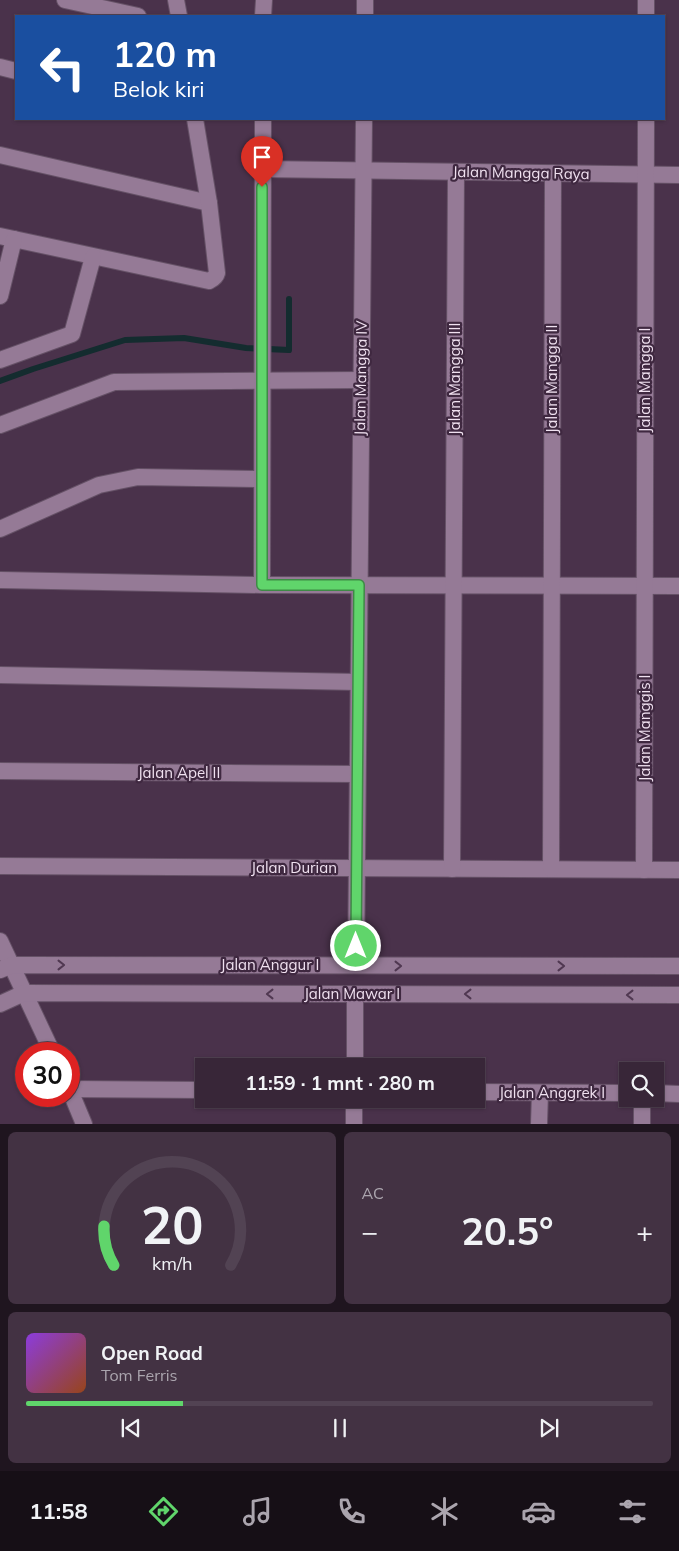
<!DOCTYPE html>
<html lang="id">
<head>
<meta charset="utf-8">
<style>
  :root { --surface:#382638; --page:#433243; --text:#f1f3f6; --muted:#aba5ae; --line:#524353; --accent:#60d56b }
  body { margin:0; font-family:Mulish,sans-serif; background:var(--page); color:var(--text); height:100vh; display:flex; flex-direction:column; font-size:19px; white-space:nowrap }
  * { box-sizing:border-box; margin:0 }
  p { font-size:16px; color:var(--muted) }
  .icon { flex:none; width:28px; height:28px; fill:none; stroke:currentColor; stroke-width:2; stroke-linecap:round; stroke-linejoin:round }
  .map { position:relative; height:1124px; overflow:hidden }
  .panel { display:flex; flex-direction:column; gap:8px; padding:8px; background:#1f151f; flex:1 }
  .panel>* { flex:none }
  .top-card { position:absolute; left:15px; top:15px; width:650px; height:105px; border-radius:0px; box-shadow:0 1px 4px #0004,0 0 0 1px var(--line); background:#1a4fa0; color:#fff; overflow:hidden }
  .fabs { position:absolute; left:619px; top:1062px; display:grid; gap:10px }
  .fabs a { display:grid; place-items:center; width:45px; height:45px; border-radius:0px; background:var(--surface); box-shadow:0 1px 4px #0004,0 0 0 1px var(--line); font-size:25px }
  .speed { position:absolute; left:15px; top:1042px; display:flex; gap:10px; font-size:25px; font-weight:700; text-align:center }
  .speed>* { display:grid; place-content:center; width:65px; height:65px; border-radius:50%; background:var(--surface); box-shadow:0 1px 4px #0004,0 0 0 1px var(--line); line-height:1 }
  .speed .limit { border:8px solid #d22; background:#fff; color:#111 }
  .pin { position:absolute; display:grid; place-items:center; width:42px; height:42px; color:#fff; margin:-51px -21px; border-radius:50% 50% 50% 0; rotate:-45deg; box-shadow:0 0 5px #0007 }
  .pin .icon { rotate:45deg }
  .me { position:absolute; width:55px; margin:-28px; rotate:0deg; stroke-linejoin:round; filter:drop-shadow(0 0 4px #0008) }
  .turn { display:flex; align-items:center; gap:18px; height:105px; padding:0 15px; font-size:22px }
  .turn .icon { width:65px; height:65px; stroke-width:2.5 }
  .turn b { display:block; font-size:35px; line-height:42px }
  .big { font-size:38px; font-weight:700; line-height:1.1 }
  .panel .tile { flex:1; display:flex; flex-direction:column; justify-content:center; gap:8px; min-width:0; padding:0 18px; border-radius:8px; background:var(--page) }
  .panel .dial { align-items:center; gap:0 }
  .dial svg { height:130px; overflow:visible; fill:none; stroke:var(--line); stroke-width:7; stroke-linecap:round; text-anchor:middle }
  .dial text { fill:var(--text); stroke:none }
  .song { display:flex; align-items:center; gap:15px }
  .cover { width:60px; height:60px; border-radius:8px; background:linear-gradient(135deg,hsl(270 70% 55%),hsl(20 70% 35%)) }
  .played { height:5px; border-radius:2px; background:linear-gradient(90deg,var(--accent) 25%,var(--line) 25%) }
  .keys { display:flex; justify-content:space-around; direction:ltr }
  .heat { display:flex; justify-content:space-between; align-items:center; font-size:28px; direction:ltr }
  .panel .tiles { flex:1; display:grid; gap:8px; grid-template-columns:1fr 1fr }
  .tile:last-child { grid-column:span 2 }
  .trip { position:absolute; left:195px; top:1058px; width:290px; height:50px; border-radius:0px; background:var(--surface); box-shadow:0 1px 4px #0004,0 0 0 1px var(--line); font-weight:700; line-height:50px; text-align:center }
  .tabs { display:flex; height:80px; justify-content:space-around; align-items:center; background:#160f16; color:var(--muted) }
  .tabs .icon { width:35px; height:35px }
  .tabs .on { color:var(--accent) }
  .tabs b { font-size:22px; color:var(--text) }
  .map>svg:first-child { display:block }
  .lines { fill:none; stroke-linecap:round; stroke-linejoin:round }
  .stream { stroke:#142c2f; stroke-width:6 }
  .street-casing { stroke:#655166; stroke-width:18 }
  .street { stroke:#957a96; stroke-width:16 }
  .oneway { stroke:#503851 }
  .route-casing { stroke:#3e8a46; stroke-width:12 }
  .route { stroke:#60d56b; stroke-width:9 }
  .labels { text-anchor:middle; stroke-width:4.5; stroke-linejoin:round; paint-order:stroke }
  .street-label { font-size:15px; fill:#f0e1f0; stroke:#3f2840 }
</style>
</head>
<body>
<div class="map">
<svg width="679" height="1124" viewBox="0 0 679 1124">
  <rect width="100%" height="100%" fill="#4a324b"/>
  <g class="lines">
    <!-- stream -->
    <polyline class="stream" points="0,381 33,369 125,340 184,338 246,348 289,350 289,299"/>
    <!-- street casing -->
    <g class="street-casing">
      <g id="street">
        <polyline points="65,0 138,16"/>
        <polyline points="176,0 179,16"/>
        <polyline points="263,16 264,0"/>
        <polyline points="365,16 365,0"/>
        <polyline points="646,16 646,0"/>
        <polyline points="0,67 16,71"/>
        <polyline points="0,155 209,203"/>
        <polyline points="262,169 679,175"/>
        <path d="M0,236l209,45c4,-2 7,-4 8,-8l-8,-70 -14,-84"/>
        <polyline points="0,296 14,239"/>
        <polyline points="0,360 72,334 93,257"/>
        <polyline points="0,425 114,382 361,380"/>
        <polyline points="0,529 99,485 138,477 262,479"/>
        <polyline points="0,580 262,585 679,586"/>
        <polyline points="262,585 263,119"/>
        <polyline points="0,675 358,682"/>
        <polyline points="0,771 357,774"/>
        <polyline points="0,866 679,870"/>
        <polyline points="452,869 456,172"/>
        <polyline points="551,869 553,173"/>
        <polyline points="644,870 646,119"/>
        <polyline points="0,941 53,1054"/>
        <polyline points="356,965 364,119"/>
        <polyline points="0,970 12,965 679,966"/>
        <polyline points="0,1004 24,993 679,995"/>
        <polyline points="355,1066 355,994"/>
        <polyline points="69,1088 84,1124"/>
        <polyline points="69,1089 204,1090"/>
        <polyline points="476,1092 628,1093"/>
        <polyline points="655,1093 679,1094"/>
        <polyline points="354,1124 354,1099"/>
        <polyline points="539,1124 540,1093"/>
        <polyline points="642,1124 642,1099"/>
      </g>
    </g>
    <!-- street -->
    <use href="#street" class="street"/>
  </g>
  <!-- one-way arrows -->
  <defs><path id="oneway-chevron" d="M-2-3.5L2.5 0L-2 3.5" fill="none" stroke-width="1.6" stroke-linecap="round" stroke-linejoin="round" transform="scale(1.25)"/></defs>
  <g class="oneway">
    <use href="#oneway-chevron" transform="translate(61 965)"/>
    <use href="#oneway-chevron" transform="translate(398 966)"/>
    <use href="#oneway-chevron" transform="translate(561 966)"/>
    <use href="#oneway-chevron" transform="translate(270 994) rotate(-180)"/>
    <use href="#oneway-chevron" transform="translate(468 994) rotate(-180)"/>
    <use href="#oneway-chevron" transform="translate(630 995) rotate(-180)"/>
  </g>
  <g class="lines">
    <!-- route casing -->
    <g class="route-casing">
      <polyline id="route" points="262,187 262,585 359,585 356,946"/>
    </g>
    <!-- route -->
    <use href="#route" class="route"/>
  </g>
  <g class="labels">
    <!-- street labels -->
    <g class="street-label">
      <text transform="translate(521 173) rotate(1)" y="5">Jalan Mangga Raya</text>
      <text transform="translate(361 378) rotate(-89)" y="5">Jalan Mangga IV</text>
      <text transform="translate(455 379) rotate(-90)" y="5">Jalan Mangga III</text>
      <text transform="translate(552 379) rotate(-90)" y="5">Jalan Mangga II</text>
      <text transform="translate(645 380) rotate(-90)" y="5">Jalan Mangga I</text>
      <text transform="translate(645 728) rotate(-90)" y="5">Jalan Manggis I</text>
      <text x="179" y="778">Jalan Apel II</text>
      <text x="294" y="873">Jalan Durian</text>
      <text x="270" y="970">Jalan Anggur I</text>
      <text x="352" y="999">Jalan Mawar I</text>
      <text x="552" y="1098">Jalan Anggrek I</text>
    </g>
  </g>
</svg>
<div class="fabs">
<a><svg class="icon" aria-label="search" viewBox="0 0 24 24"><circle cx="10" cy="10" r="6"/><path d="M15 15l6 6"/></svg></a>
</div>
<div class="speed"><div class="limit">30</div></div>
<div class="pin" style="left:262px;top:187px;background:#d93025"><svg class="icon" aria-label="arrive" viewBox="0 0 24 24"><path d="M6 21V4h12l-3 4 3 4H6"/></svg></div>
<svg class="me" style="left:356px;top:946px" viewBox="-20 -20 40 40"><circle r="17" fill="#60d56b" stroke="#fff" stroke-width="3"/><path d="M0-11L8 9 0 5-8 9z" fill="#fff"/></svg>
<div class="trip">11:59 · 1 mnt · 280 m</div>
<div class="top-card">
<div class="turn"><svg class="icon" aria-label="left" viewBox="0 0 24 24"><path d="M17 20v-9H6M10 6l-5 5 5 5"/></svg><div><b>120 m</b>Belok kiri</div></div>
</div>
</div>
<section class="panel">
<div class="tiles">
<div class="tile dial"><svg viewBox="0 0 100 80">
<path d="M14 69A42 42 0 1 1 86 69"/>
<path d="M14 69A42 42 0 0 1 8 45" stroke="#60d56b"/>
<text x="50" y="56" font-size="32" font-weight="700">20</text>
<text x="50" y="72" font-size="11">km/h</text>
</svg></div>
<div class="tile"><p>AC</p>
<div class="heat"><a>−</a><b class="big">20.5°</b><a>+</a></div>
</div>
<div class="tile">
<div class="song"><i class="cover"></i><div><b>Open Road</b><p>Tom Ferris</p></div></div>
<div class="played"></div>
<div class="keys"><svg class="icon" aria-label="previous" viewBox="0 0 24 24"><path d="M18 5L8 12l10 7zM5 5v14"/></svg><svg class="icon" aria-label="pause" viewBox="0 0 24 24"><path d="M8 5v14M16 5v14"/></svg><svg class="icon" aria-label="next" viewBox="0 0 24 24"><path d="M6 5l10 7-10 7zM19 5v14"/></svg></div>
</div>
</div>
</section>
<nav class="tabs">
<b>11:58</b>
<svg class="icon on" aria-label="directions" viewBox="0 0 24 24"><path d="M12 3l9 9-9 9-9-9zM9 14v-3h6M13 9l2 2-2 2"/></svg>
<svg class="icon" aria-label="music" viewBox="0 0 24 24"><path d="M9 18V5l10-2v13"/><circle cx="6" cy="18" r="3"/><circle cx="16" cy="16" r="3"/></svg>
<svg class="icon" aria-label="phone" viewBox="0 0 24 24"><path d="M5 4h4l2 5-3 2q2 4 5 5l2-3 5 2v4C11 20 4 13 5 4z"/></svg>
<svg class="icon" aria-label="climate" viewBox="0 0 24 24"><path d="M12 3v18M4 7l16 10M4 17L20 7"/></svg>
<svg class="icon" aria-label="car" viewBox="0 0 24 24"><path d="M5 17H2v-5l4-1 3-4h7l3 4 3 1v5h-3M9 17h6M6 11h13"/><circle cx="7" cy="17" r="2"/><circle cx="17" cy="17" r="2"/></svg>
<svg class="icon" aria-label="filters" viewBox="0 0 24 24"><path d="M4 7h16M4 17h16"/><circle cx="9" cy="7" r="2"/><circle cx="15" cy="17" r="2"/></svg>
</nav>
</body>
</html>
